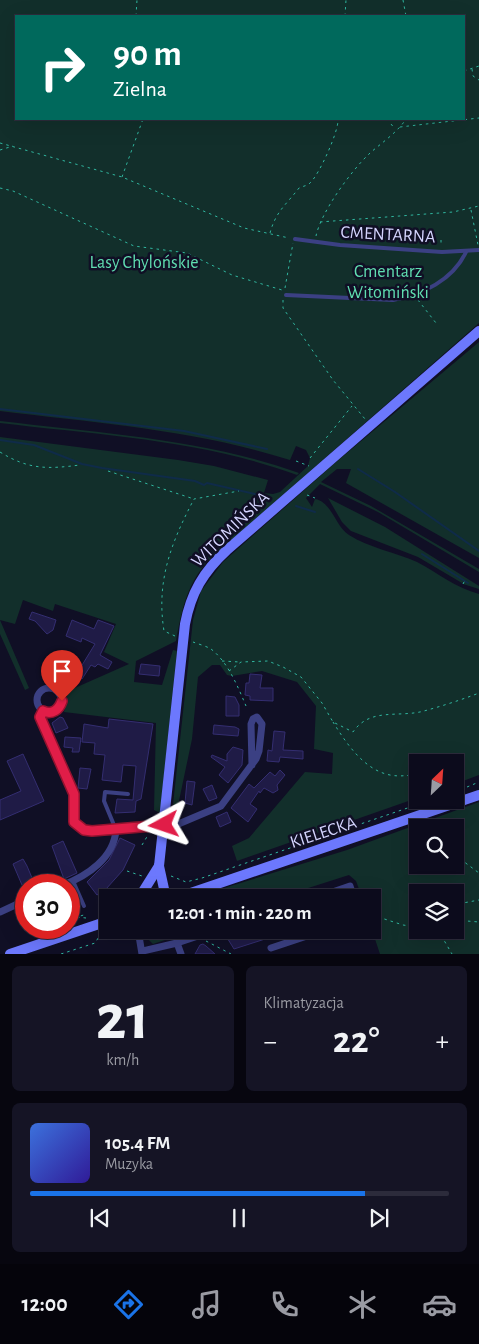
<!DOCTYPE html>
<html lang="pl">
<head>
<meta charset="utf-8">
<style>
  :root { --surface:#0c0b1c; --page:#151425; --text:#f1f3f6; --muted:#9a9ba3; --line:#2c2b3b; --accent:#1a73e8 }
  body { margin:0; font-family:"Alegreya Sans",sans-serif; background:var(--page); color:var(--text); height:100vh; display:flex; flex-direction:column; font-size:19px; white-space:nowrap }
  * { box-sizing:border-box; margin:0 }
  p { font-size:16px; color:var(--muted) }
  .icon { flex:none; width:28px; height:28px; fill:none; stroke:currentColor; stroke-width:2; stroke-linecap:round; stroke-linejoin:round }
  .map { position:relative; height:954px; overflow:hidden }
  .panel { display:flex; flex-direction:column; gap:12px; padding:12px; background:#07060f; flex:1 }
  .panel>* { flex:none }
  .top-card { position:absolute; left:15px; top:15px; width:450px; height:105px; border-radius:0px; box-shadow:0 5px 20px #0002,0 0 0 1px var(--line); background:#00695c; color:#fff; overflow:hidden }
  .needle { width:32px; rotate:25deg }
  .tools { position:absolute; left:409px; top:754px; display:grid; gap:10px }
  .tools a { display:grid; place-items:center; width:55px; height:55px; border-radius:0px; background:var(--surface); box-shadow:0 5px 20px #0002,0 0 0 1px var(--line); font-size:25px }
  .speed { position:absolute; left:15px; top:874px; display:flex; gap:10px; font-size:25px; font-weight:700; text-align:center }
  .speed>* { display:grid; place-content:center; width:65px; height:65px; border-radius:50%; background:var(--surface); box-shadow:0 5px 20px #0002,0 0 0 1px var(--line); line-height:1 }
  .speed .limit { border:8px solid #d22; background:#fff; color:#111 }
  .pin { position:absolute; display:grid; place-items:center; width:42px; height:42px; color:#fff; margin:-51px -21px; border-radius:50% 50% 50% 0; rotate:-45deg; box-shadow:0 0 5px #0007 }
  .pin .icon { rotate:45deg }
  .me { position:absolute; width:55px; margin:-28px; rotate:265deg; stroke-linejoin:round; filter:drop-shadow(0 0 4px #0008) }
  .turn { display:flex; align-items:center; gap:18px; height:105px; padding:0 15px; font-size:22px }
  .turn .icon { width:65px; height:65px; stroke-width:2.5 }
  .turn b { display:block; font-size:35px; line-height:42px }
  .big { font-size:38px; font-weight:700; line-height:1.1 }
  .panel .tile { flex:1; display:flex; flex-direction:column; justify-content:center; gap:8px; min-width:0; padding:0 18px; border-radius:8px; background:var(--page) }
  .panel .dial { align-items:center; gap:0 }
  .dial b { font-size:65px; line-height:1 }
  .song { display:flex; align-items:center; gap:15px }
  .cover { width:60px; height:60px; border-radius:8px; background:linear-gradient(135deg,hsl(220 70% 55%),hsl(250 70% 35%)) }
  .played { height:5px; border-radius:2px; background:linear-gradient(90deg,var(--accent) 80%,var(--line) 80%) }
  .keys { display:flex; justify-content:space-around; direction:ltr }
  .heat { display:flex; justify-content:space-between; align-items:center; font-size:28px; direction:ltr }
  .panel .tiles { flex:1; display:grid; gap:12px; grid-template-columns:1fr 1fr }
  .tile:last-child { grid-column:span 2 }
  .trip { position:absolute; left:99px; top:889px; width:282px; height:50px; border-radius:0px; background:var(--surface); box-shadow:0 5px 20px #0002,0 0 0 1px var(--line); font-weight:700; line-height:50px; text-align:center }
  .dock { display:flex; height:80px; justify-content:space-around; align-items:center; background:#05040b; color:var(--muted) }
  .dock .icon { width:35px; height:35px }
  .dock .selected { color:var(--accent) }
  .dock b { font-size:22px; color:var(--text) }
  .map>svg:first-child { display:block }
  .green { fill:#122f2b; fill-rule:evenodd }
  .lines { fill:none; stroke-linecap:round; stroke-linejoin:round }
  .stream { stroke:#0f2b49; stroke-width:2 }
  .building { fill:#1f1b46; stroke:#342e71 }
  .path { stroke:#30b69f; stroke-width:1; stroke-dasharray:2.5 4; stroke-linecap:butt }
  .lane { stroke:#3b4083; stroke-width:4 }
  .street { stroke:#3b4083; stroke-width:7 }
  .secondary { stroke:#6c78fd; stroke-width:10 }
  .route-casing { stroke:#92132f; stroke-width:12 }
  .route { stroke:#e11d48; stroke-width:9 }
  .labels { text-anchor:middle; stroke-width:5; stroke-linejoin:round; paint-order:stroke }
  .street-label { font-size:18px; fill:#d4d4fe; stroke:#100f25 }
  .park-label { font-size:18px; fill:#60deb1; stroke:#100f25 }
</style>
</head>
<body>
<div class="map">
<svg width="479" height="954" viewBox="0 0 479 954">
  <rect width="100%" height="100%" fill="#100f25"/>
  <!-- green -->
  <g class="green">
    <path d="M0,0h479v323l-268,235c-24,24 -29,51 -35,83l-40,20 -2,21 28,3 11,-35 4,1 -17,162 -6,-3 2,-87 -92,-11 4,-21 61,-27 -25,-12 12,-28 -61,-20 -2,7 -30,-11 -8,24 -15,-4 29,68 -4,2 -25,-56v-197l178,23 36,6 54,14 -4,13 9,1 7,-2 28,-26 2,-8 -4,-8 -10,-4 -6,14c-94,-30 -193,-37 -290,-49zM16,16h448v103h-448z"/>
    <path d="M479,342v216l-133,-75 5,-14h-14l-16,13 50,24 108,63v3l-101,-60 -58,-28 -14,14 6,9 3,-8c17,3 20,27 34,36 20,13 46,17 68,27 21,11 39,26 62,32v181l-24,9v-22h-37l-1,36 -180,63 -5,-15 17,-8 56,-66 27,2 1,-21 -19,-4 2,-43 -19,-24 -35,-11 -30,5 -5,-1 -7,-10h-8l-14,12 -6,62 -16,76 -4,-1 21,-194 8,-29 22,-29 112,-99z"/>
    <path d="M0,421c100,12 204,18 299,52l-2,2c-94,-35 -198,-40 -297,-52z"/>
    <polygon points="328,498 385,527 479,586 479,589 463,584 465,580 462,583 418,557 351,531 342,522"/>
    <path d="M479,802v152h-99l-8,-24v-32l-10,-1 -6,-16 -7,-6 -69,22h-77l18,-8 126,-39zM418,828h37v37h-37zM418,892h37v38h-37z"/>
    <polygon points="145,930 182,930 174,933 171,938 153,944 147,938"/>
  </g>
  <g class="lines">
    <!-- stream -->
    <g class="stream">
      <polyline points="0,409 184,431 267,449"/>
      <polyline points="0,440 34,445 82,464 102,468 195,481 204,485 207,483 264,496"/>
      <polyline points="358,469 395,492 479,551"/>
      <polyline points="296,506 315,512"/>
      <polyline points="422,554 468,583"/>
    </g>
  </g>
  <!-- building -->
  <g class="building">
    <polygon points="32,612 56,620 53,630 47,634 35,621 29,619"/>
    <polygon points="72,620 94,629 98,620 114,626 100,655 112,662 108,669 98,664 95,667 91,665 82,679 76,675 95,644 82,638 81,642 66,636"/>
    <polygon points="67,664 78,671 69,685 58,678"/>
    <polygon points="141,664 160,666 159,676 139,674"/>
    <polygon points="250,674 262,675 260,688 273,688 273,701 250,700 250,696 245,695 246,683 249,683"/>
    <polygon points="226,696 235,697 239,705 239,716 226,716"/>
    <polygon points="60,717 63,718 68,728 56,733 52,723"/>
    <polygon points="109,719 153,724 141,799 136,801 135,812 115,813 117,799 133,800 136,766 123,765 121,782 102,780 105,755 94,754 95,743 82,742 84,724 108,728"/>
    <polygon points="214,725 235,727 239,729 238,736 213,734"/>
    <polygon points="274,731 285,732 283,750 303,751 303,759 280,757 279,762 267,761 268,750 272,751"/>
    <polygon points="65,737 81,738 79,752 72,752 73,748 64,747"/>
    <polygon points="233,747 243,750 242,765 228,783 219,775 225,767 211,757 212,755 227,761 227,754"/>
    <polygon points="23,754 44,801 0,820 0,800 21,791 7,761"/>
    <polygon points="80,768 91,769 87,789 78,788"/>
    <polygon points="280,770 285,775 277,785 278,790 273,793 264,788 260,793 259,791 250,804 257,809 248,822 231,808 249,784 254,788 270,772 275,776"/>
    <polygon points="187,781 195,782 192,805 185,803"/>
    <polygon points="212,785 217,798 209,801 203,789"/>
    <polygon points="227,812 231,822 220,827 216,817"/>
    <polygon points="120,838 135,845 123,870 106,889 97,895 87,882 109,860"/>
    <polygon points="63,841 77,873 64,879 52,846"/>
    <polygon points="23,859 27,866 35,885 22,885 13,864"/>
    <polygon points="245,930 289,930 290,931 234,949 226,936"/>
    <polygon points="203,944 206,946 215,954 195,954 200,945"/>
  </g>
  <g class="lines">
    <!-- path -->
    <g class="path">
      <polyline points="403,0 406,16"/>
      <polyline points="136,16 137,0"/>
      <polyline points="345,16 346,0"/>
      <polyline points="472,69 473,76 479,80"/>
      <polyline points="464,71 479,66"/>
      <polyline points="387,119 395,129"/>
      <polyline points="400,127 479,118"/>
      <polyline points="0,143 122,177 244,228 289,238"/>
      <polyline points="0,150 13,146"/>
      <polyline points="122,177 143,119"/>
      <polyline points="0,188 13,191 134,246 187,253 232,275 282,290"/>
      <polyline points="471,210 478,245"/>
      <polyline points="320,222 453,212 479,206"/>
      <path d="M270,233c6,-22 16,-28 29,-45 4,-2 8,-2 11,-5 9,-8 29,-52 28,-64"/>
      <path d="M316,236c5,-24 35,-65 53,-82 12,-11 28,-21 37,-35"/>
      <polyline points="441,240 441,246"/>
      <polyline points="285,288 293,243"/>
      <polyline points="283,300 283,308 333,380 365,419"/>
      <polyline points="418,300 436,323"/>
      <path d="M0,452c29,18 48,17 80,13"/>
      <polyline points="310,458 352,406"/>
      <polyline points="296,461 309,466"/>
      <polyline points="108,471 194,499"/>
      <polyline points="307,495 315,498"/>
      <polyline points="257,496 257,494"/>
      <polyline points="463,584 465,580"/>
      <path d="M175,636l-11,-5c-8,-50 7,-88 30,-132l45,-8"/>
      <path d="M193,642c5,2 13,4 18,7 17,13 27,38 35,57"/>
      <polyline points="222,661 240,662"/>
      <path d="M229,671l12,-9 27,-1 15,6 18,10 21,26 11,19 20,10c17,-25 46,-14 71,-21 18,-5 37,-11 55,-18"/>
      <path d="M333,722c13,21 31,48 57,53 10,2 18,0 28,0"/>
      <polyline points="455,792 479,782"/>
      <polyline points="142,845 148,835"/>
      <polyline points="455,855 479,873"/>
      <polyline points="127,871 142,876"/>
      <polyline points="171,876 186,882 202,878 431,800"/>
      <polyline points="455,910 463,903 479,900"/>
      <polyline points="372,915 403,925 418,927"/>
      <polyline points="86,918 77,917 87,914"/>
      <polyline points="455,920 479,922"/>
      <polyline points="438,930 452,954"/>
      <polyline points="206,941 231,954"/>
      <polyline points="61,954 95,943 102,932"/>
    </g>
    <!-- lane -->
    <g class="lane">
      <polyline points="295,239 340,245 442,252 479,250"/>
      <path d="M286,295l107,5c29,-5 60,-20 73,-48"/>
      <polyline points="116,830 104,801 105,792 128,794"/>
      <polyline points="73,881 84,906"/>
    </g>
    <!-- street -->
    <g class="street">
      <circle cx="49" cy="700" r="12"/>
      <polyline points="43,711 41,721 73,794 74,822 84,830 176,825 221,806 256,759 259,751 262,724 257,717 253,719 251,724 252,765"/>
      <path d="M63,885c24,-9 51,-27 53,-55"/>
      <polyline points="315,898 350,886 354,898"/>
      <polyline points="0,912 26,900"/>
      <polyline points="138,930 142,954"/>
      <polyline points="177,943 181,954"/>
      <polyline points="271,948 325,930"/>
      <polyline points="143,951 177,943 216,930"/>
    </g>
    <!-- secondary -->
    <g class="secondary">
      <polyline points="139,898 159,866"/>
      <path d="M166,898l-7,-32 26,-242c6,-31 18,-52 42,-74l252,-219"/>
      <polyline points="176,898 479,795"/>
      <polyline points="10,954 108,921"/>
    </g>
  </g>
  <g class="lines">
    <!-- route casing -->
    <g class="route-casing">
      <path id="route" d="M62,701c-3,9 -10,14 -19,10l-3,6 34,77v28l10,8 8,1 72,-6"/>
    </g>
    <!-- route -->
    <use href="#route" class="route"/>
  </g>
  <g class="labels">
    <!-- street labels -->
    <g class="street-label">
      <text transform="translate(388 234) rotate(3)" y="6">CMENTARNA</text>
      <text transform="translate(230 529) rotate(-44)" y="6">WITOMIŃSKA</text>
      <text transform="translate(323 832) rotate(-18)" y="6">KIELECKA</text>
    </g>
    <!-- park labels -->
    <g class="park-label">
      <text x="144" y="268">Lasy Chylońskie</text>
      <text x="388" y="277">Cmentarz<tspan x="388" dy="21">Witomiński</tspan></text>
    </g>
  </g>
</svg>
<div class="tools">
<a><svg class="needle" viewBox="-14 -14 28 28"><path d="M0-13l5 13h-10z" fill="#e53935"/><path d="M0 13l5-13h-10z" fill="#9a9ba3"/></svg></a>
<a><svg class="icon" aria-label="search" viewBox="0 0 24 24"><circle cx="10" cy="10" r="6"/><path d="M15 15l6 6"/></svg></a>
<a><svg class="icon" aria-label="layers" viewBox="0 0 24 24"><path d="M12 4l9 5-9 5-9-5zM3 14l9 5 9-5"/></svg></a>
</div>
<div class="speed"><div class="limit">30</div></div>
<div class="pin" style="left:62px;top:701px;background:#d93025"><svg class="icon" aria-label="arrive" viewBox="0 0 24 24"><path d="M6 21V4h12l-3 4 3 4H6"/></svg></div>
<svg class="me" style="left:164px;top:825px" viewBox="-20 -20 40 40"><path d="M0-17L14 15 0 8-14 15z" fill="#e11d48" stroke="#fff" stroke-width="4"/></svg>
<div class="trip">12:01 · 1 min · 220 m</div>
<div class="top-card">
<div class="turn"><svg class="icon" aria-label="right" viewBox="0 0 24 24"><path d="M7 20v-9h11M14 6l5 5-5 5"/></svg><div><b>90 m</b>Zielna</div></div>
</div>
</div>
<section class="panel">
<div class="tiles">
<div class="tile dial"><b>21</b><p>km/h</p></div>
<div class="tile"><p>Klimatyzacja</p>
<div class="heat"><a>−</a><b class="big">22°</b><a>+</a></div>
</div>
<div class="tile">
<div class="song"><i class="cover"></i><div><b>105.4 FM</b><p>Muzyka</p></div></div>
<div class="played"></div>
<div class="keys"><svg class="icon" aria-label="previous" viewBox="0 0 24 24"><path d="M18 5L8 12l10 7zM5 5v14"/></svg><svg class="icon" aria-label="pause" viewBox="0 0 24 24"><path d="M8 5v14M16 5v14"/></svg><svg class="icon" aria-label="next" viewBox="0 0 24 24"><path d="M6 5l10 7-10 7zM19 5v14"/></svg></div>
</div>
</div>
</section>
<nav class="dock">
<b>12:00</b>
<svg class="icon selected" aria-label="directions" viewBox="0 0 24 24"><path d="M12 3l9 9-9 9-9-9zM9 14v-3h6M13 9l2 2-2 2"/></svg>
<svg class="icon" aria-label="music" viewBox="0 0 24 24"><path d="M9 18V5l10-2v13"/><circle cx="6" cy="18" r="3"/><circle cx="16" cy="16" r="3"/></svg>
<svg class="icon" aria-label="phone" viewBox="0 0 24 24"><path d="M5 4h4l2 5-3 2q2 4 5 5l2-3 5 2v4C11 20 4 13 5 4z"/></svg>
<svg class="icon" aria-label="climate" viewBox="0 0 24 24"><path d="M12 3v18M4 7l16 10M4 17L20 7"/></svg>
<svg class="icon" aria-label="car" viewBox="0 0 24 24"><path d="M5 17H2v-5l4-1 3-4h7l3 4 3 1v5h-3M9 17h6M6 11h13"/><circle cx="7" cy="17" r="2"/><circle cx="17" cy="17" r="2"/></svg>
</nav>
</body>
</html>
